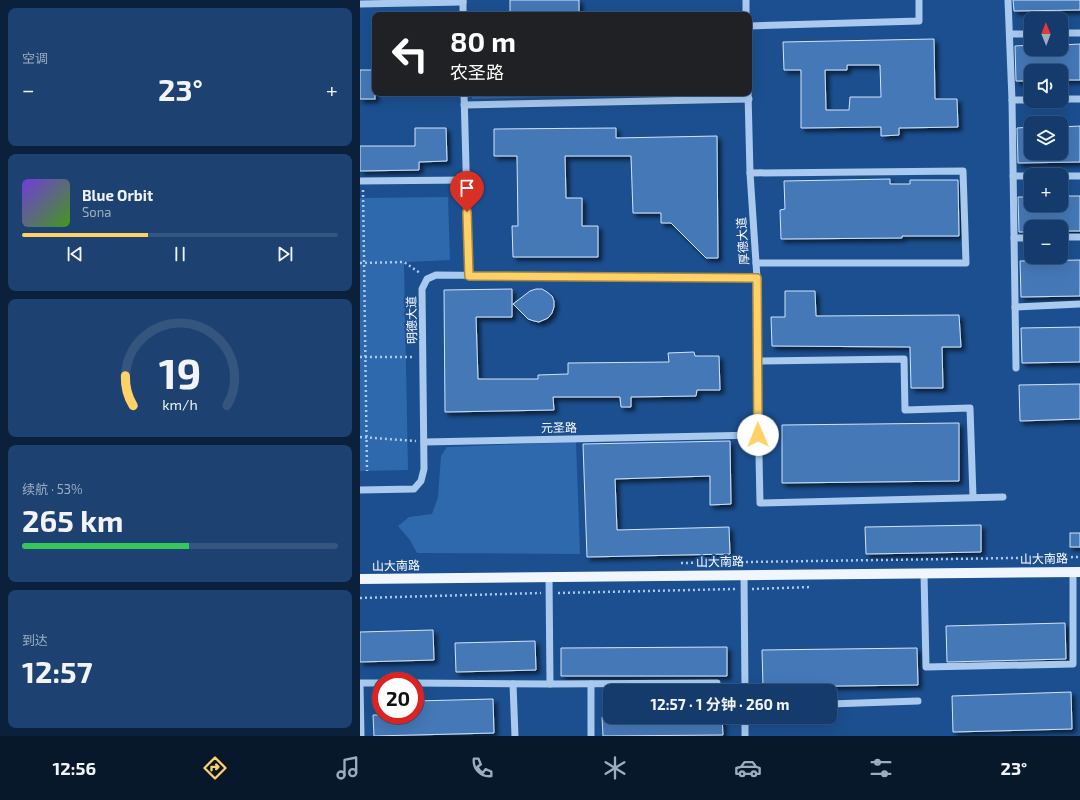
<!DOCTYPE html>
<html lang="zh">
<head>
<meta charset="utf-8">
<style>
  :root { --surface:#143b6b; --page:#1d4271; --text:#f1f3f6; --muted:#9dadc1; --line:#33557e; --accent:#ffd166 }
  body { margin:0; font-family:"Exo 2","Noto Sans SC",sans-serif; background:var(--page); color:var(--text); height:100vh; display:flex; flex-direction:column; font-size:15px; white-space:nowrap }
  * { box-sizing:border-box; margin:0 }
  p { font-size:13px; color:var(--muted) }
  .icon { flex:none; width:22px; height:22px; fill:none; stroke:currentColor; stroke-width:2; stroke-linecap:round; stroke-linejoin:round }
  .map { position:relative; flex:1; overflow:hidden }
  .drawer { display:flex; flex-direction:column; gap:8px; padding:8px; background:#0b203b; width:360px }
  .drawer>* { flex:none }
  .hud { position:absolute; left:12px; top:12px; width:380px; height:84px; border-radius:8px; box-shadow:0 4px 16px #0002,0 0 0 1px var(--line); background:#202124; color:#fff; overflow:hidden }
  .needle { width:26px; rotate:359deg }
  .buttons { position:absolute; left:664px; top:12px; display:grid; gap:8px }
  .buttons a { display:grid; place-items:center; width:44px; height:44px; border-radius:8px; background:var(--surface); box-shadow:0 4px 16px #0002,0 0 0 1px var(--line); font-size:20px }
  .speed { position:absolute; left:12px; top:672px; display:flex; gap:8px; font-size:20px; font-weight:700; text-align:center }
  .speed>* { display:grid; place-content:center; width:52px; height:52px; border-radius:50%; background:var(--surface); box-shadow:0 4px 16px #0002,0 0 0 1px var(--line); line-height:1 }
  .speed .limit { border:6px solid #d22; background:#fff; color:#111 }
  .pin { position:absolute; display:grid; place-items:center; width:34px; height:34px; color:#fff; margin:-41px -17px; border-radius:50% 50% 50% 0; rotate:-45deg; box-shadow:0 0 4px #0007 }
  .pin .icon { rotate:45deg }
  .me { position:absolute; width:44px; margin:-22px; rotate:359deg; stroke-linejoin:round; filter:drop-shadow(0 0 3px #0008) }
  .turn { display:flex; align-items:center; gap:14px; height:84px; padding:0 12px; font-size:18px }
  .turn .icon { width:52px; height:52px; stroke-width:2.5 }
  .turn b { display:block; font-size:28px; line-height:34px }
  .big { font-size:30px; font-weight:700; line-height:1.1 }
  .drawer .tile { flex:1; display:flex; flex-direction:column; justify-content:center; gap:6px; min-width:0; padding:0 14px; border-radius:8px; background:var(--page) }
  .drawer .dial { align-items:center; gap:0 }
  .dial svg { height:104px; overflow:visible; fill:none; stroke:var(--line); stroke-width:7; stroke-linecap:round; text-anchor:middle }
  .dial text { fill:var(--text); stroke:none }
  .song { display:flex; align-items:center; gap:12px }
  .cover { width:48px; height:48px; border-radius:6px; background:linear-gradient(135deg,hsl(260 70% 55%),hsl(100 70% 35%)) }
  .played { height:4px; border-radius:2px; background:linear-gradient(90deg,var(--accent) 40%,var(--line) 40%) }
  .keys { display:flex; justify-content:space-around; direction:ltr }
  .heat { display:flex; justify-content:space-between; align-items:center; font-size:22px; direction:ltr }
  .charge { height:6px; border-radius:3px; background:linear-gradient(90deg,#34c759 53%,var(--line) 0) }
  .trip { position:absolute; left:243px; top:684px; width:234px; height:40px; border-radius:8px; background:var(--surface); box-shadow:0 4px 16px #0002,0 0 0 1px var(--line); font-weight:700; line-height:40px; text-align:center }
  .dock { display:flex; height:64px; justify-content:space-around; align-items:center; background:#08182b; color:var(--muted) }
  .dock .icon { width:28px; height:28px }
  .dock .current { color:var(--accent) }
  .dock b { font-size:18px; color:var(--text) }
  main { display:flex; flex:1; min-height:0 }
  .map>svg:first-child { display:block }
  .green { fill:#2e69ad }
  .building { fill:#4478b7; stroke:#cfe3fa; fill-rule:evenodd; filter:url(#shadow) }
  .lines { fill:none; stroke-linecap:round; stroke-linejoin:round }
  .path { stroke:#a9c9ee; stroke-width:2.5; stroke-dasharray:2 3; stroke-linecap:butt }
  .minor { stroke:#a9c9ee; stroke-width:7 }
  .major { stroke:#f0f6ff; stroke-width:10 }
  .route-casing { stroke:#a68842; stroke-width:10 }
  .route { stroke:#ffd166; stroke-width:7 }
  .labels { text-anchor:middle; stroke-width:4; stroke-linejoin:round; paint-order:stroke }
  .street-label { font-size:12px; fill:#fff; stroke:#1b4f8f }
</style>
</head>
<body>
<main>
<section class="drawer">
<div class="tile"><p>空调</p>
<div class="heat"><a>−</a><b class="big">23°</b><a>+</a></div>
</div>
<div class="tile">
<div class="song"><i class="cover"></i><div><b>Blue Orbit</b><p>Sona</p></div></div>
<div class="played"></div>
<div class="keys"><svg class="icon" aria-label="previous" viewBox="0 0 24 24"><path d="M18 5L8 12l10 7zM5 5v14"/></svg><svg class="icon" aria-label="pause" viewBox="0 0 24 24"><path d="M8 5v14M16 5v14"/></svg><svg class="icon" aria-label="next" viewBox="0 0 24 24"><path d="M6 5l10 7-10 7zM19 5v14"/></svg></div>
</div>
<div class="tile dial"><svg viewBox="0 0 100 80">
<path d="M14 69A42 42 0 1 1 86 69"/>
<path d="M14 69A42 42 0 0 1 8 46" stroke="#ffd166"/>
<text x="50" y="56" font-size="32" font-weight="700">19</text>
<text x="50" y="72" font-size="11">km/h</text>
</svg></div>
<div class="tile"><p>续航 · 53%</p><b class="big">265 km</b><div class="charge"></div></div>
<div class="tile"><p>到达</p><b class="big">12:57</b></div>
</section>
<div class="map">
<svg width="720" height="736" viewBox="0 0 720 736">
  <defs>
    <filter id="shadow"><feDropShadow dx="3.5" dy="3.5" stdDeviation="2" flood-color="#0009"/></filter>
  </defs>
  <rect width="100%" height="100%" fill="#1b4f8f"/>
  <!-- green -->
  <g class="green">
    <polygon points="112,93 337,93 112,99"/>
    <polygon points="88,197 90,260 44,262 48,470 0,471 0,198"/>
    <polygon points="216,442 220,554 57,553 50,540 38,526 49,517 72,514 78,497 81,456 87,447"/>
  </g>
  <!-- building -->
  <g class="building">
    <rect x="150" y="0" width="69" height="15"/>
    <polygon points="653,0 720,0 720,10 654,11"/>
    <path d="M574,39l1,60h22l1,28 -59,1v7l-18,1v-9l-80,1v-58h-17l-1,-28zM487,65h33l1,32h-31l-1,13h-23l-1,-40h22z"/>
    <polygon points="720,44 720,80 701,80 701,71 671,71 671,81 656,81 655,46 671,45 671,49 701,49 701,45"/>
    <rect x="0" y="70" width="15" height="29"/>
    <polygon points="720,126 720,162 658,163 657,128 671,127 671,153 701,153 701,127"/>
    <polygon points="55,128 86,128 87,161 59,162 59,170 0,171 0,146 55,146"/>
    <polygon points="256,128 256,138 357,136 358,258 346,258 311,223 301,223 301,213 273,213 271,156 205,156 206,198 222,198 222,226 238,226 238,257 153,257 152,226 158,226 157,156 134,156 134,129"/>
    <polygon points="530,179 530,184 550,184 550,180 598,180 599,236 542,236 542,238 421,239 420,210 425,209 424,181"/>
    <polygon points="701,196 720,196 720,231 701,231 701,227 671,227 671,232 659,232 658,197 671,197 671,205 701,205"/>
    <polygon points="720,260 720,296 661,297 660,261"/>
    <polygon points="152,289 152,317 116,317 118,379 178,379 178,375 208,374 208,363 309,362 308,353 334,352 335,356 359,356 360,390 337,390 336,396 271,397 271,407 261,407 260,397 193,397 194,410 85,412 84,290"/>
    <polygon points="176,289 182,289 187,292 192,296 194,301 194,307 192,313 188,318 179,322 174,321 168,319 153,304 170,291"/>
    <polygon points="425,291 455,291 456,316 599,315 601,347 582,347 583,388 551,388 550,347 412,346 411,317 425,317"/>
    <polygon points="720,327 720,362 662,363 661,328"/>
    <polygon points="720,384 720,419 660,421 659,385"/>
    <polygon points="599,423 599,481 422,483 422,425"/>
    <polygon points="370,441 371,504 350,505 350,476 255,479 257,530 369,527 370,554 227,557 223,444"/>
    <polygon points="621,525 621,552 506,554 505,527"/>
    <rect x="710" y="533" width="10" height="14"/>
    <polygon points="705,623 706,659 587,662 586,626"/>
    <polygon points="73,630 74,660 0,662 0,632"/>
    <polygon points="175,641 176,670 96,672 95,643"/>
    <polygon points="367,647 367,676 201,676 201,648"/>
    <polygon points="557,648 558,685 403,687 402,650"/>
    <polygon points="711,692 712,729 593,732 592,696"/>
    <polygon points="133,699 134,733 14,736 13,715 55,715 55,701"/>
    <polygon points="242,717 362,717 363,735 243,736"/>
  </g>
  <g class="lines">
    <!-- path -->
    <g class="path">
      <polyline points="3,190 7,471"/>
      <polyline points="0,263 44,262 60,273"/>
      <polyline points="0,357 53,357"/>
      <polyline points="0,437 56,441"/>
      <polyline points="321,563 720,557"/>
      <polyline points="392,589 451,587"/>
      <polyline points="198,593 375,589"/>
      <polyline points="0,598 181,593"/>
    </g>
    <!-- minor -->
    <g class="minor">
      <polyline points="103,0 103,15"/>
      <polyline points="386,0 386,15"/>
      <polyline points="648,0 652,100 656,368"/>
      <polyline points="0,4 103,2"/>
      <polyline points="389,26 559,21 559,0"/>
      <polyline points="701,33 720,33"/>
      <polyline points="650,34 671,34"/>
      <polyline points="104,93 109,276"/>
      <polyline points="388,93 390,173 397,278 397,361 400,503 643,497"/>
      <polyline points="701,99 720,99"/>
      <polyline points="652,100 671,100"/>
      <polyline points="104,105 389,99"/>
      <polyline points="390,173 603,171 606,263 396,263"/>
      <polyline points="653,176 671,176"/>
      <polyline points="701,176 720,176"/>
      <polyline points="0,181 106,180"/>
      <polyline points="701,237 720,237"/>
      <polyline points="654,238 671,238"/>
      <polyline points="655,307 720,304"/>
      <polyline points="397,361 544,359 545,410 610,408 613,497"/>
      <polyline points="64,442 398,435"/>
      <polyline points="0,490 54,489 61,481 64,469 62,289 67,279 76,275 397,278"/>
      <polyline points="564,573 566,667 713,664 713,572"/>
      <polyline points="384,575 385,691"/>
      <polyline points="189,577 190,684 357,683"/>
      <polyline points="55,683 190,684"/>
      <polyline points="153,684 155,736"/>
      <polyline points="470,704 558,701"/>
      <polyline points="385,717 385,736"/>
      <polyline points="1,736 0,683 21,683"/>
      <polyline points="231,736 231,684"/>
    </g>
    <!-- major -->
    <polyline class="major" points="0,579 720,572"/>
  </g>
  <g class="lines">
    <!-- route casing -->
    <g class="route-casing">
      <polyline id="route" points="107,212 109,276 397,278 398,435"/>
    </g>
    <!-- route -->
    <use href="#route" class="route"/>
  </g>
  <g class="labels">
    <!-- street labels -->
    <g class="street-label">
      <text transform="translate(383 241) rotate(-94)" y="4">厚德大道</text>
      <text transform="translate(52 320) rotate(-91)" y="4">明德大道</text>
      <text transform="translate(199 428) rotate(-1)" y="4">元圣路</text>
      <text transform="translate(684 559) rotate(-1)" y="4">山大南路</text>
      <text transform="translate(360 562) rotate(-1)" y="4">山大南路</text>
      <text transform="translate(36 566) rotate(-1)" y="4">山大南路</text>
    </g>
  </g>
</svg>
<div class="buttons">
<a><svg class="needle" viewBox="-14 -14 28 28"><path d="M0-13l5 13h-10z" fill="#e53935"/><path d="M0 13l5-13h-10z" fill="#9dadc1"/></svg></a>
<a><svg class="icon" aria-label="sound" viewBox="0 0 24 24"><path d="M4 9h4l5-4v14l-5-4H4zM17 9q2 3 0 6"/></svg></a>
<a><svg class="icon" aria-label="layers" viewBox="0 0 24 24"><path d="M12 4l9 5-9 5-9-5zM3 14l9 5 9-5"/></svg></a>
<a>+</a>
<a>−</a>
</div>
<div class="speed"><div class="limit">20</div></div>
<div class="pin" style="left:107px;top:212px;background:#d93025"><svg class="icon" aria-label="arrive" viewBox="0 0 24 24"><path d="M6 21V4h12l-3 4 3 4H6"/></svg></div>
<svg class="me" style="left:398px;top:435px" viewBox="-20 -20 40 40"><circle r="19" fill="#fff"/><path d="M0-13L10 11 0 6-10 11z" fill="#ffd166"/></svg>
<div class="trip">12:57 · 1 分钟 · 260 m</div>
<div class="hud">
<div class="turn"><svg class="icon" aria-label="left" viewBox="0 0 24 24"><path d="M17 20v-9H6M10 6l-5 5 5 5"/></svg><div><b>80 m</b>农圣路</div></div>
</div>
</div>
</main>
<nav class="dock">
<b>12:56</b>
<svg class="icon current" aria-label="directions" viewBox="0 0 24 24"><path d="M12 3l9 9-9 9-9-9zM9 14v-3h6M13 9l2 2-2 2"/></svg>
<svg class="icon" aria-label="music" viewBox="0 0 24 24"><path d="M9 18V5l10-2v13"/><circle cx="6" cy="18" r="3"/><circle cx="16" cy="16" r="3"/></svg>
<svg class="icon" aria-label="phone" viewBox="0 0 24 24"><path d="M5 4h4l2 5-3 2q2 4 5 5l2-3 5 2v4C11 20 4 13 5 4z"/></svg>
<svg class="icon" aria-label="climate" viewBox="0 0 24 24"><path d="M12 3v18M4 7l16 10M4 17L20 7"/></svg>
<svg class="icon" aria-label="car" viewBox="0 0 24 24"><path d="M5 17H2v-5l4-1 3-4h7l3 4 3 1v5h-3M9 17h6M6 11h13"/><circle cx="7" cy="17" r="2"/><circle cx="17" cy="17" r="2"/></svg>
<svg class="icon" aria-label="filters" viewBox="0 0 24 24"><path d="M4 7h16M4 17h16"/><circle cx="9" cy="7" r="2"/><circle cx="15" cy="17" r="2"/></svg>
<b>23°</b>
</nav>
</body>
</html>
